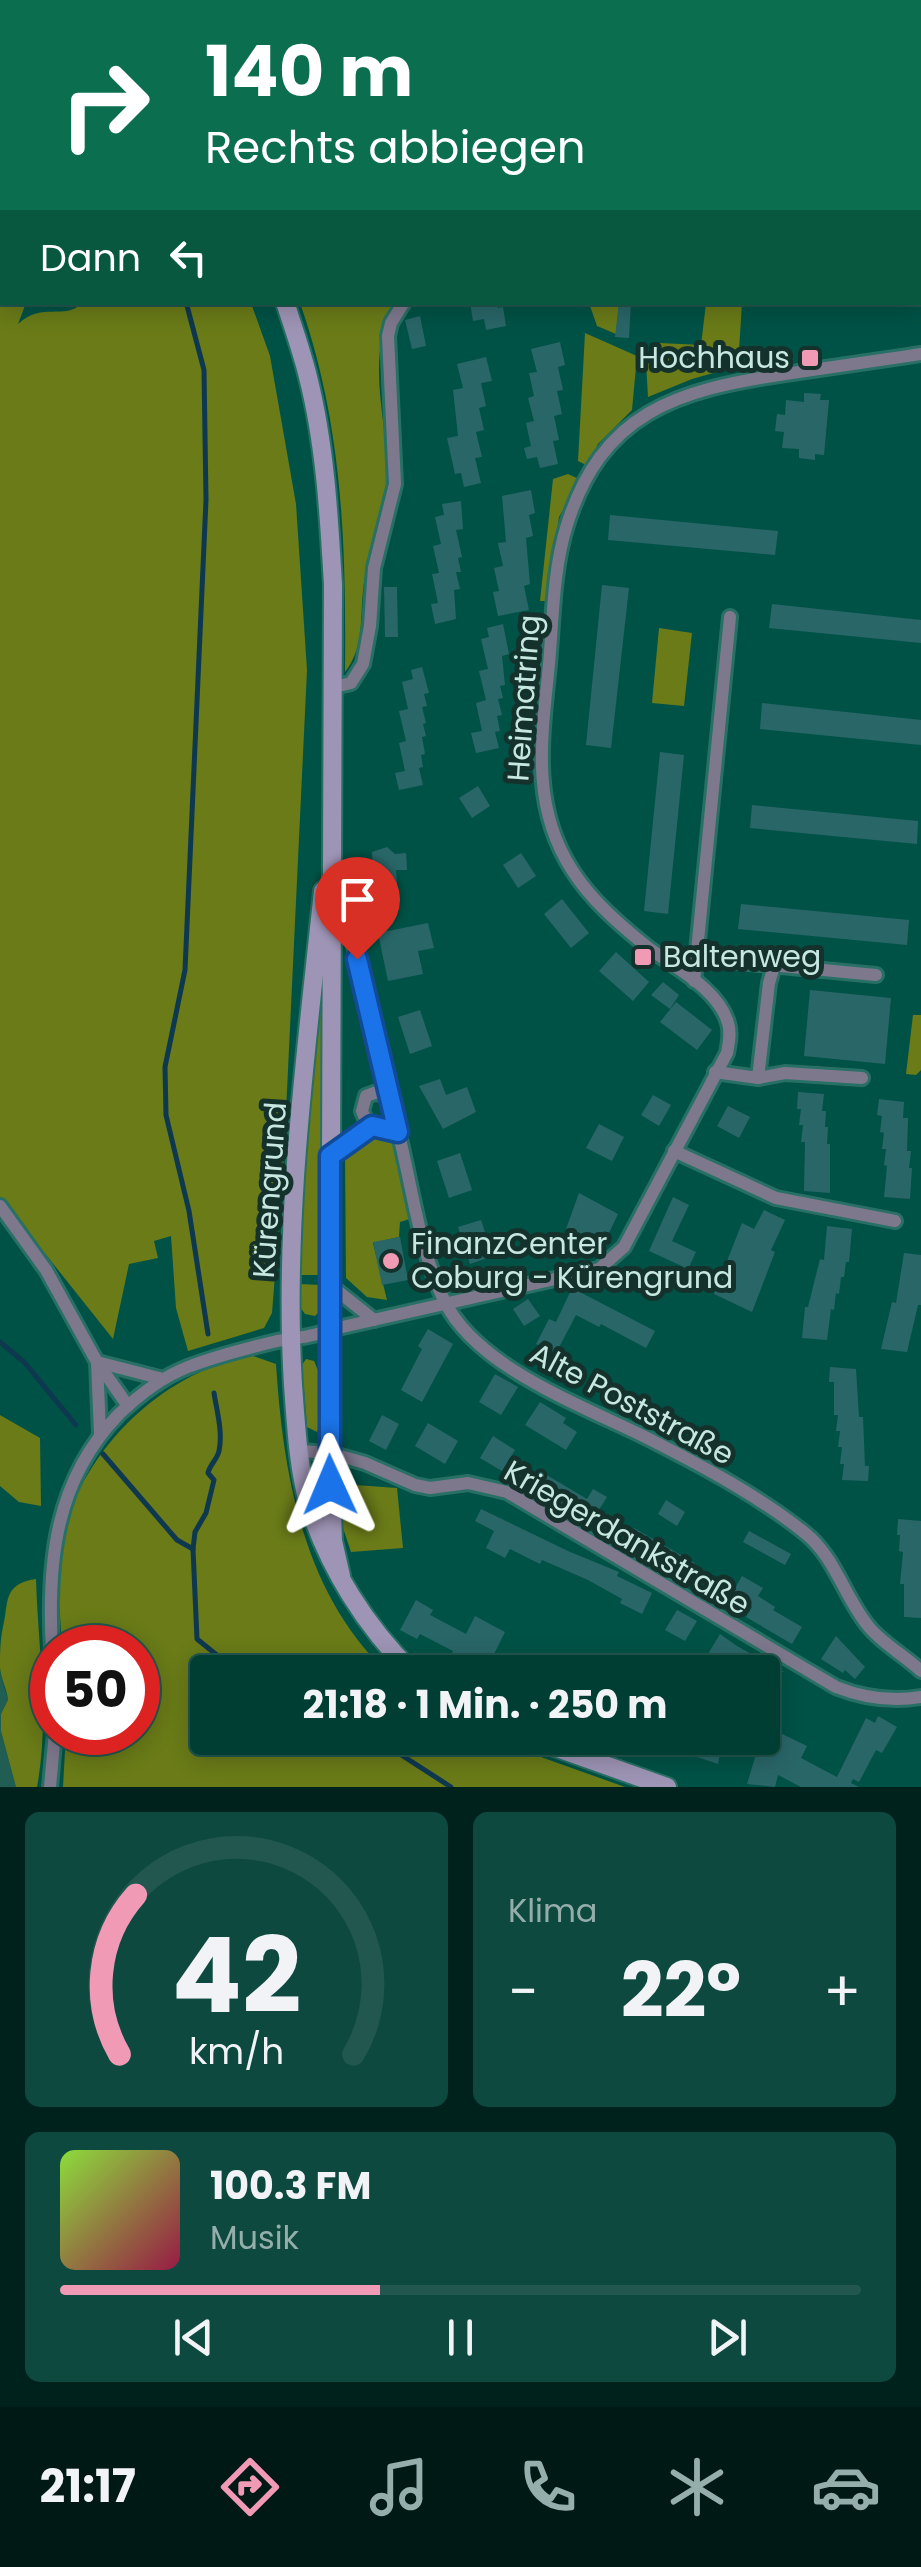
<!DOCTYPE html>
<html lang="de">
<head>
<meta charset="utf-8">
<style>
  :root { --surface:#003e34; --page:#0e4940; --text:#f1f3f6; --muted:#95aeac; --line:#22574f; --accent:#f09ab6 }
  body { margin:0; font-family:Poppins,sans-serif; background:var(--page); color:var(--text); height:100vh; display:flex; flex-direction:column; font-size:38px; white-space:nowrap }
  * { box-sizing:border-box; margin:0 }
  p { font-size:32px; color:var(--muted) }
  .icon { flex:none; width:55px; height:55px; fill:none; stroke:currentColor; stroke-width:2; stroke-linecap:round; stroke-linejoin:round }
  .map { position:relative; height:1787px; overflow:hidden }
  .drawer { display:flex; flex-direction:column; gap:25px; padding:25px; background:#00221d; flex:1 }
  .drawer>* { flex:none }
  .top-card { position:absolute; left:0px; top:0px; width:922px; height:305px; box-shadow:0 5px 25px #0003,0 0 0 2px var(--line); background:#0b6e4f; color:#fff; overflow:hidden }
  .speed { position:absolute; left:30px; top:1625px; display:flex; gap:20px; font-size:50px; font-weight:700; text-align:center }
  .speed>* { display:grid; place-content:center; width:130px; height:130px; border-radius:50%; background:var(--surface); box-shadow:0 5px 25px #0003,0 0 0 2px var(--line); line-height:1 }
  .speed .limit { border:15px solid #d22; background:#fff; color:#111 }
  .pin { position:absolute; display:grid; place-items:center; width:85px; height:85px; color:#fff; margin:-102px -42px; border-radius:50% 50% 50% 0; rotate:-45deg; box-shadow:0 0 10px #0007 }
  .pin .icon { rotate:45deg }
  .me { position:absolute; width:110px; margin:-55px; rotate:359deg; stroke-linejoin:round; filter:drop-shadow(0 0 8px #0008) }
  .turn { display:flex; align-items:center; gap:35px; height:210px; padding:0 40px; font-size:45px }
  .turn .icon { width:130px; height:130px; stroke-width:2.5 }
  .turn b { display:block; font-size:70px; line-height:85px }
  .then { display:flex; align-items:center; height:95px; padding:0 40px; background:#0003; gap:20px; font-size:38px }
  .big { font-size:75px; font-weight:700; line-height:1.1 }
  .drawer .widget { flex:1; display:flex; flex-direction:column; justify-content:center; gap:15px; min-width:0; padding:0 35px; border-radius:15px; background:var(--page) }
  .drawer .dial { align-items:center; gap:0 }
  .dial svg { height:260px; overflow:visible; fill:none; stroke:var(--line); stroke-width:7; stroke-linecap:round; text-anchor:middle }
  .dial text { fill:var(--text); stroke:none }
  .song { display:flex; align-items:center; gap:30px }
  .cover { width:120px; height:120px; border-radius:15px; background:linear-gradient(135deg,hsl(90 70% 55%),hsl(340 70% 35%)) }
  .played { height:10px; border-radius:5px; background:linear-gradient(90deg,var(--accent) 40%,var(--line) 40%) }
  .keys { display:flex; justify-content:space-around; direction:ltr }
  .heat { display:flex; justify-content:space-between; align-items:center; font-size:55px; direction:ltr }
  .drawer .tiles { flex:1; display:grid; gap:25px; grid-template-columns:1fr 1fr }
  .widget:last-child { grid-column:span 2 }
  .trip { position:absolute; left:190px; top:1655px; width:590px; height:100px; border-radius:10px; background:var(--surface); box-shadow:0 5px 25px #0003,0 0 0 2px var(--line); font-weight:700; line-height:100px; text-align:center }
  .dock { display:flex; height:160px; justify-content:space-around; align-items:center; background:#001915; color:var(--muted) }
  .dock .icon { width:70px; height:70px }
  .dock .active { color:var(--accent) }
  .dock b { font-size:45px; color:var(--text) }
  .map>svg:first-child { display:block }
  .built { fill:#205e53 }
  .green { fill:#6a7b18 }
  .lines { fill:none; stroke-linecap:round; stroke-linejoin:round }
  .stream { stroke:#0e3850; stroke-width:5 }
  .building { fill:#296668 }
  .minor-casing { stroke:#287065; stroke-width:18 }
  .secondary-casing { stroke:#287065; stroke-width:22 }
  .minor { stroke:#7e788d; stroke-width:12 }
  .secondary { stroke:#9e94b5; stroke-width:18 }
  .route-casing { stroke:#114b97; stroke-width:25 }
  .route { stroke:#1a73e8; stroke-width:18 }
  .poi-dot { fill:#f09ab6; stroke:#15312c; stroke-width:4 }
  .labels { text-anchor:middle; stroke-width:10; stroke-linejoin:round; paint-order:stroke }
  .poi-label { font-size:30px; fill:#c7e8e0; stroke:#15312c; text-anchor:start }
  .street-label { font-size:30px; fill:#c7e8e0; stroke:#15312c }
</style>
</head>
<body>
<div class="map">
<svg width="921" height="1787" viewBox="0 0 921 1787">
  <rect width="100%" height="100%" fill="#005246"/>
  <!-- built -->
  <polygon class="built" points="0,1672 8,1700 1,1714 1,1731 16,1787 0,1787"/>
  <!-- green -->
  <g class="green">
    <polygon points="151,0 921,0 921,116 920,2"/>
    <path d="M0,29l2,273 24,1 -8,21c25,-23 46,-3 64,-21h169l19,53 26,148 11,166 -24,505 -11,138 -8,15 -76,23 -12,-43 -5,-72 -17,5 4,17 -29,6 -16,75 -113,-142z"/>
    <path d="M300,303h98c-36,48 -10,118 -10,174 -1,39 -22,75 -25,114 -3,29 1,57 -18,81 1,-129 -2,-246 -45,-369z"/>
    <polygon points="589,303 619,303 616,334 597,326"/>
    <polygon points="706,303 742,303 738,366 692,379 648,397 646,362 658,362 660,343 701,345"/>
    <polygon points="585,333 637,356 632,410 598,444 588,466 578,461"/>
    <polygon points="568,474 581,480 559,517 547,601 540,601 553,479"/>
    <polygon points="659,628 692,633 684,706 652,703"/>
    <polygon points="323,979 326,980 322,1275 300,1275 307,1129"/>
    <polygon points="913,1015 921,1015 921,1070 916,1075 906,1074"/>
    <polygon points="378,1133 396,1142 413,1218 400,1222 399,1237 373,1243 387,1300 367,1297 346,1278 345,1156 360,1140"/>
    <polygon points="298,1284 323,1285 320,1311 315,1316 305,1314 300,1307"/>
    <path d="M253,1356l23,8c7,110 27,229 111,308h-179v66h280l137,49h-562l3,-54 72,-1v-84h-76c-2,-40 -8,-85 4,-124 24,-81 102,-155 187,-168z"/>
    <polygon points="306,1359 314,1361 320,1375 320,1425 317,1432 307,1427 302,1365"/>
    <polygon points="0,1415 40,1438 41,1506 19,1502 0,1486"/>
    <polygon points="341,1484 397,1488 403,1548 351,1552 340,1519"/>
    <path d="M36,1579c2,70 14,138 1,208h-21l-15,-56v-17l7,-14c-1,-11 -7,-21 -8,-32 0,-13 0,-28 3,-41 6,-24 -1,-43 33,-48z"/>
  </g>
  <g class="lines">
    <!-- stream -->
    <g class="stream">
      <polyline points="0,10 2,14"/>
      <polyline points="186,302 204,370 206,500 185,970 165,1067 166,1115 189,1211 208,1334"/>
      <polyline points="0,1342 24,1362 76,1425"/>
      <path d="M214,1393c3,19 9,39 5,58 -2,9 -9,13 -11,22l6,7 -8,33 -11,19 -2,17 4,90 21,17 32,16"/>
      <polyline points="103,1454 177,1540 193,1549"/>
      <polyline points="375,1738 451,1787"/>
    </g>
  </g>
  <!-- building -->
  <g class="building">
    <polygon points="470,302 497,302 498,308 503,307 506,326 486,330 484,319 473,321"/>
    <polygon points="619,302 631,302 629,338 615,337"/>
    <polygon points="420,316 426,346 412,349 405,320"/>
    <polygon points="560,342 565,365 558,367 563,390 557,391 562,414 554,416 559,440 553,441 558,464 540,468 537,457 527,459 524,448 531,446 526,423 534,421 528,398 534,396 529,373 537,372 531,349"/>
    <polygon points="486,357 492,381 481,383 486,406 479,408 484,430 476,432 482,457 475,458 481,483 464,487 461,473 455,474 447,438 458,436 453,390 463,388 457,364"/>
    <polygon points="804,393 821,394 820,400 829,400 824,455 815,454 815,460 799,458 799,449 782,448 784,432 775,431 777,414 785,415 786,400 804,402"/>
    <polygon points="531,490 535,513 529,515 533,536 526,538 530,584 524,586 529,610 498,616 493,592 499,591 494,568 503,566 498,543 506,542 502,496"/>
    <polygon points="461,501 463,529 456,530 462,557 458,558 461,572 456,572 460,589 454,590 456,619 435,624 431,604 438,603 432,574 439,573 433,546 441,544 435,517 444,515 442,504"/>
    <polygon points="610,515 778,531 775,555 608,540"/>
    <polygon points="602,585 629,588 611,748 586,745"/>
    <polygon points="384,587 397,587 398,637 385,637"/>
    <polygon points="772,604 921,620 921,643 769,628"/>
    <polygon points="503,624 509,654 502,656 505,685 500,686 503,698 498,699 502,715 497,716 500,731 495,732 499,748 476,753 471,733 482,731 476,703 486,700 479,671 488,669 481,639 489,637 487,628"/>
    <polygon points="422,667 429,693 424,694 427,706 422,707 426,723 423,724 426,736 422,737 425,754 421,755 423,767 419,768 423,785 399,790 395,773 405,771 399,743 406,741 399,711 408,709 402,682 413,679 411,670"/>
    <polygon points="762,703 921,720 921,745 760,729"/>
    <polygon points="660,752 684,755 668,914 644,911"/>
    <polygon points="478,786 490,806 472,818 459,798"/>
    <polygon points="752,805 918,821 917,844 750,828"/>
    <polygon points="387,847 395,854 406,853 407,870 396,870 397,883 374,884 372,852"/>
    <polygon points="521,853 536,876 518,888 503,865"/>
    <polygon points="562,899 589,933 571,948 544,914"/>
    <polygon points="741,904 909,920 907,945 738,929"/>
    <polygon points="428,923 434,948 418,951 423,974 388,981 378,933"/>
    <polygon points="616,952 649,982 633,1001 599,971"/>
    <polygon points="663,982 679,995 670,1009 651,995"/>
    <polygon points="810,990 891,998 885,1064 804,1056"/>
    <polygon points="676,1002 712,1030 697,1050 660,1022"/>
    <polygon points="420,1010 432,1046 410,1054 398,1017"/>
    <polygon points="440,1079 446,1095 467,1087 476,1112 443,1129 419,1086"/>
    <polygon points="798,1092 824,1094 822,1111 826,1111 825,1127 828,1127 827,1144 830,1144 830,1193 804,1191 805,1142 801,1142 803,1125 799,1125 801,1109 797,1109"/>
    <polygon points="653,1095 671,1105 659,1126 641,1115"/>
    <polygon points="879,1099 904,1102 903,1118 908,1118 907,1151 911,1151 909,1168 912,1168 910,1199 884,1197 887,1166 884,1165 886,1149 882,1149 884,1133 880,1132 882,1116 877,1115"/>
    <polygon points="728,1106 750,1117 739,1138 717,1126"/>
    <polygon points="599,1124 624,1137 612,1161 586,1148"/>
    <polygon points="460,1153 472,1190 449,1198 437,1161"/>
    <polygon points="579,1193 618,1214 609,1233 604,1231 598,1244 566,1229"/>
    <polygon points="673,1197 689,1205 672,1241 696,1252 688,1269 649,1251"/>
    <polygon points="764,1210 785,1220 771,1250 775,1252 752,1312 714,1294 742,1223 754,1229"/>
    <polygon points="481,1220 493,1256 470,1264 458,1227"/>
    <polygon points="827,1226 852,1229 849,1262 846,1262 844,1277 841,1277 839,1294 836,1293 834,1310 831,1309 827,1340 802,1338 805,1307 808,1307 820,1259 824,1260"/>
    <polygon points="400,1237 408,1280 382,1285 373,1242"/>
    <polygon points="904,1253 921,1255 921,1305 918,1305 907,1352 881,1349 892,1302 896,1303"/>
    <polygon points="572,1288 655,1331 646,1348 601,1324 599,1327 576,1315 555,1355 536,1344 549,1319 556,1322"/>
    <polygon points="528,1299 540,1316 524,1326 513,1309"/>
    <polygon points="428,1329 453,1344 422,1402 401,1390 422,1349 418,1346"/>
    <polygon points="830,1367 856,1369 859,1417 863,1417 865,1466 869,1466 868,1481 842,1480 844,1464 840,1464 842,1447 838,1447 840,1431 836,1431 838,1415 834,1415 834,1382 829,1382"/>
    <polygon points="495,1374 518,1387 501,1415 479,1402"/>
    <polygon points="540,1402 566,1418 563,1423 577,1432 566,1450 525,1425"/>
    <polygon points="382,1415 399,1424 386,1450 369,1441"/>
    <polygon points="428,1423 458,1441 445,1464 415,1446"/>
    <polygon points="493,1436 515,1450 502,1471 480,1458"/>
    <polygon points="540,1471 587,1499 593,1489 607,1497 592,1521 564,1503 561,1508 529,1488"/>
    <polygon points="666,1500 685,1512 677,1526 658,1514"/>
    <polygon points="481,1509 568,1551 619,1572 617,1576 652,1593 642,1614 620,1603 622,1599 588,1580 542,1560 540,1564 510,1549 505,1558 486,1548 494,1531 475,1521"/>
    <polygon points="898,1519 921,1521 921,1618 904,1617 904,1584 900,1584 903,1552 899,1551 900,1535 897,1535"/>
    <polygon points="634,1528 695,1563 684,1582 623,1546"/>
    <polygon points="749,1531 791,1554 785,1565 743,1542"/>
    <polygon points="742,1576 763,1588 758,1596 775,1607 773,1610 802,1627 792,1644 746,1617 752,1607 731,1595"/>
    <polygon points="416,1600 433,1610 430,1615 466,1634 475,1616 505,1632 485,1672 472,1672 449,1660 453,1651 420,1634 417,1639 400,1630"/>
    <polygon points="677,1610 697,1621 685,1641 665,1630"/>
    <polygon points="720,1634 737,1646 784,1672 741,1672 708,1654"/>
    <polygon points="836,1636 865,1667 855,1679 845,1670 843,1673 821,1659"/>
    <polygon points="878,1716 897,1727 882,1753 876,1750 859,1782 853,1779 851,1783 859,1787 801,1787 778,1775 775,1787 747,1784 757,1751 763,1753 774,1730 807,1746 801,1758 837,1777 866,1718 875,1723"/>
    <polygon points="674,1738 723,1738 718,1764 671,1748"/>
  </g>
  <g class="lines">
    <!-- minor casing -->
    <g class="minor-casing">
      <g id="minor">
        <polyline points="334,687 351,683 363,664 370,626 374,568 395,484 388,336 391,323 404,302"/>
        <polyline points="326,926 349,924 390,1099"/>
        <polyline points="696,958 876,975"/>
        <polyline points="694,981 730,617"/>
        <polyline points="715,1072 758,1078 785,1073 862,1078"/>
        <polyline points="758,1078 769,983 774,966"/>
        <path d="M398,1131l-8,-32 -13,-7 -11,4 -4,15 5,12 31,8c14,55 21,118 46,169 33,70 146,108 211,142 51,26 105,55 150,91 31,25 39,64 64,94 14,17 35,28 52,44"/>
        <polyline points="674,1151 776,1198 895,1221"/>
        <polyline points="330,1156 373,1127"/>
        <polyline points="0,1206 46,1270 97,1362 128,1406"/>
        <polyline points="330,1285 374,1320"/>
        <polyline points="97,1362 100,1433"/>
        <polyline points="97,1362 163,1379"/>
        <path d="M300,1451l30,2 35,10 50,22 15,3 38,-5 39,9 329,195c28,11 56,15 85,10"/>
        <path d="M52,1650c-5,-88 3,-170 67,-236 20,-19 43,-37 69,-47 28,-11 60,-19 89,-26 19,-4 34,-3 52,-11l270,-61 25,-22 103,-194c2,-10 4,-21 1,-30 -10,-35 -55,-56 -82,-77 -27,-22 -55,-46 -74,-76 -42,-65 -30,-134 -23,-206 4,-44 4,-93 17,-136 35,-116 111,-138 219,-154 46,-7 91,-13 136,-20"/>
        <polyline points="50,1787 55,1732"/>
      </g>
    </g>
    <!-- secondary casing -->
    <g class="secondary-casing">
      <g id="secondary">
        <polyline points="104,0 106,2"/>
        <path d="M285,302c8,25 17,50 23,75 17,67 21,138 25,208l-3,868 3,88 8,35"/>
        <path d="M323,891c-17,163 -40,330 -30,494 3,39 5,83 16,121 20,62 57,121 103,166"/>
        <polyline points="529,1738 667,1787"/>
      </g>
    </g>
    <!-- minor -->
    <use href="#minor" class="minor"/>
    <!-- secondary -->
    <use href="#secondary" class="secondary"/>
  </g>
  <g class="lines">
    <!-- route casing -->
    <g class="route-casing">
      <polyline id="route" points="330,1485 330,1156 372,1126 398,1132 357,959"/>
    </g>
    <!-- route -->
    <use href="#route" class="route"/>
  </g>
  <!-- markers -->
  <g class="poi-dot">
    <rect x="800" y="348" width="20" height="20" rx="5"/>
    <rect x="633" y="947" width="20" height="20" rx="5"/>
    <circle cx="391" cy="1261" r="10"/>
  </g>
  <g class="labels">
    <!-- poi labels -->
    <g class="poi-label">
      <text x="790" y="368" text-anchor="end">Hochhaus</text>
      <text x="663" y="967">Baltenweg</text>
      <text x="411" y="1254">FinanzCenter<tspan x="411" dy="34">Coburg - Kürengrund</tspan></text>
    </g>
    <!-- street labels -->
    <g class="street-label">
      <text transform="translate(524 698) rotate(-86)" y="10">Heimatring</text>
      <text transform="translate(270 1190) rotate(-86)" y="10">Kürengrund</text>
      <text transform="translate(632 1404) rotate(28)" y="10">Alte Poststraße</text>
      <text transform="translate(627 1538) rotate(30)" y="10">Kriegerdankstraße</text>
    </g>
  </g>
</svg>
<div class="speed"><div class="limit">50</div></div>
<div class="pin" style="left:357px;top:959px;background:#d93025"><svg class="icon" aria-label="arrive" viewBox="0 0 24 24"><path d="M6 21V4h12l-3 4 3 4H6"/></svg></div>
<svg class="me" style="left:330px;top:1485px" viewBox="-20 -20 40 40"><path d="M0-17L14 15 0 8-14 15z" fill="#1a73e8" stroke="#fff" stroke-width="4"/></svg>
<div class="trip">21:18 · 1 Min. · 250 m</div>
<div class="top-card">
<div class="turn"><svg class="icon" aria-label="right" viewBox="0 0 24 24"><path d="M7 20v-9h11M14 6l5 5-5 5"/></svg><div><b>140 m</b>Rechts abbiegen</div></div>
<div class="then">Dann<svg class="icon" aria-label="left" viewBox="0 0 24 24"><path d="M17 20v-9H6M10 6l-5 5 5 5"/></svg></div>
</div>
</div>
<section class="drawer">
<div class="tiles">
<div class="widget dial"><svg viewBox="0 0 100 80">
<path d="M14 69A42 42 0 1 1 86 69"/>
<path d="M14 69A42 42 0 0 1 19 20" stroke="#f09ab6"/>
<text x="50" y="56" font-size="32" font-weight="700">42</text>
<text x="50" y="72" font-size="11">km/h</text>
</svg></div>
<div class="widget"><p>Klima</p>
<div class="heat"><a>−</a><b class="big">22°</b><a>+</a></div>
</div>
<div class="widget">
<div class="song"><i class="cover"></i><div><b>100.3 FM</b><p>Musik</p></div></div>
<div class="played"></div>
<div class="keys"><svg class="icon" aria-label="previous" viewBox="0 0 24 24"><path d="M18 5L8 12l10 7zM5 5v14"/></svg><svg class="icon" aria-label="pause" viewBox="0 0 24 24"><path d="M8 5v14M16 5v14"/></svg><svg class="icon" aria-label="next" viewBox="0 0 24 24"><path d="M6 5l10 7-10 7zM19 5v14"/></svg></div>
</div>
</div>
</section>
<nav class="dock">
<b>21:17</b>
<svg class="icon active" aria-label="directions" viewBox="0 0 24 24"><path d="M12 3l9 9-9 9-9-9zM9 14v-3h6M13 9l2 2-2 2"/></svg>
<svg class="icon" aria-label="music" viewBox="0 0 24 24"><path d="M9 18V5l10-2v13"/><circle cx="6" cy="18" r="3"/><circle cx="16" cy="16" r="3"/></svg>
<svg class="icon" aria-label="phone" viewBox="0 0 24 24"><path d="M5 4h4l2 5-3 2q2 4 5 5l2-3 5 2v4C11 20 4 13 5 4z"/></svg>
<svg class="icon" aria-label="climate" viewBox="0 0 24 24"><path d="M12 3v18M4 7l16 10M4 17L20 7"/></svg>
<svg class="icon" aria-label="car" viewBox="0 0 24 24"><path d="M5 17H2v-5l4-1 3-4h7l3 4 3 1v5h-3M9 17h6M6 11h13"/><circle cx="7" cy="17" r="2"/><circle cx="17" cy="17" r="2"/></svg>
</nav>
</body>
</html>
